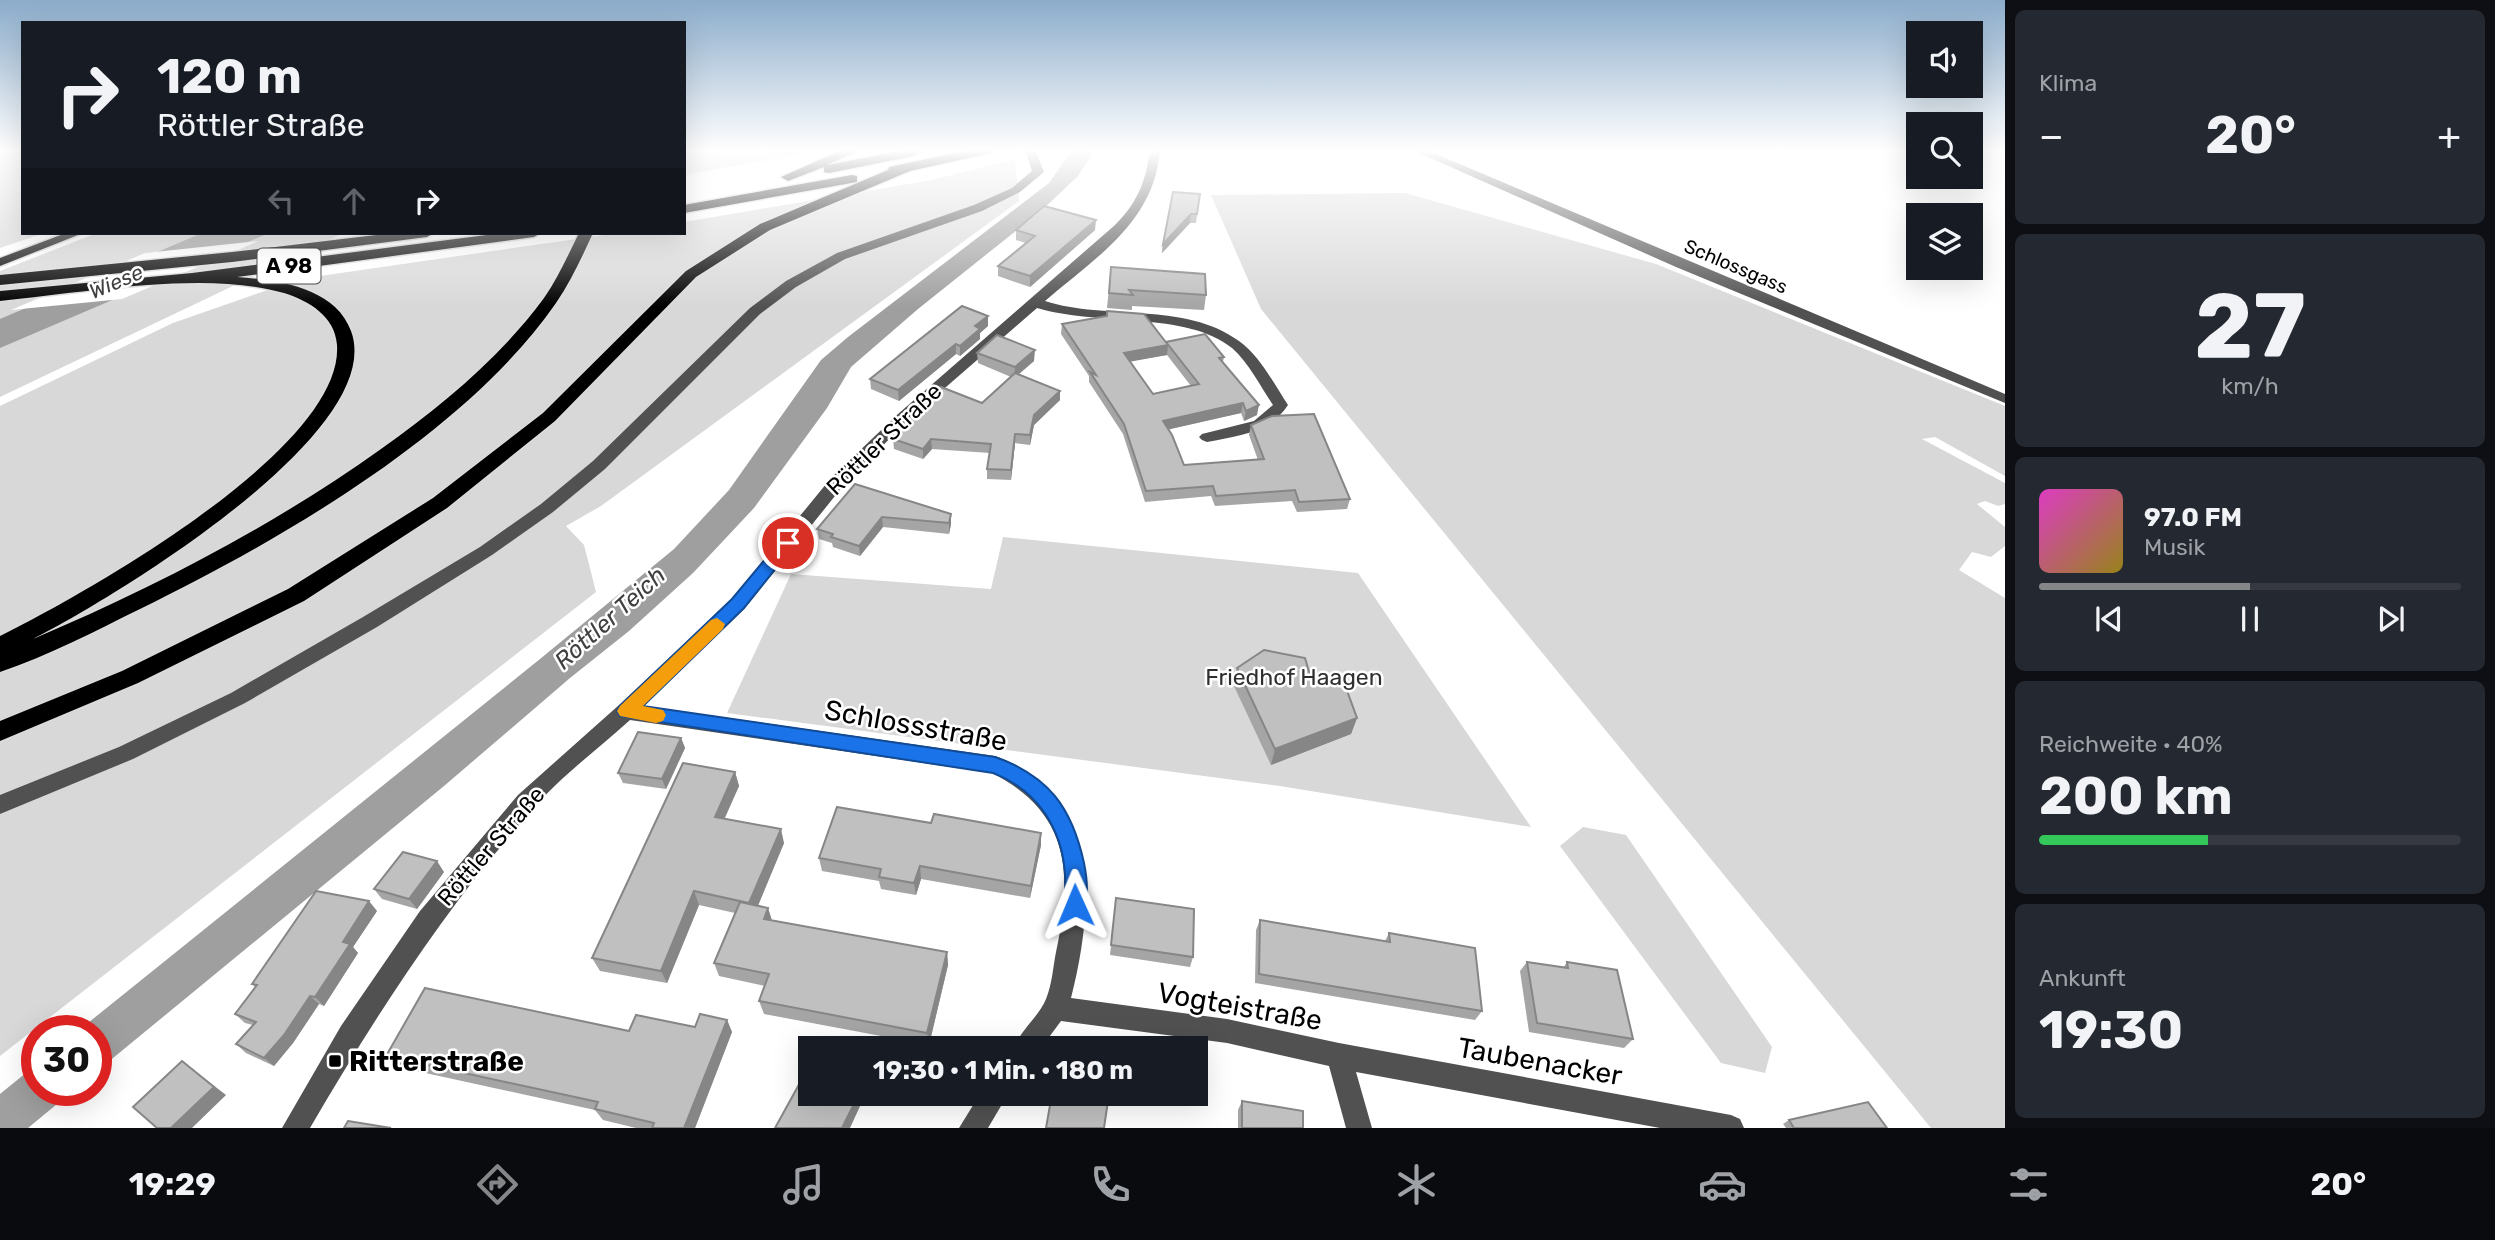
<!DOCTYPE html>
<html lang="de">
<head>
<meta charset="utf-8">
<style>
  :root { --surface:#171b24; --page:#242831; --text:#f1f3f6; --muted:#9ea1a6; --line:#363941; --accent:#858687 }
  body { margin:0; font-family:Rubik,sans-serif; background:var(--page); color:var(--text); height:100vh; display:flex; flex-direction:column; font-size:26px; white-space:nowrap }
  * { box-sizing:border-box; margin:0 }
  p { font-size:23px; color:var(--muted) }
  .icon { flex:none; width:38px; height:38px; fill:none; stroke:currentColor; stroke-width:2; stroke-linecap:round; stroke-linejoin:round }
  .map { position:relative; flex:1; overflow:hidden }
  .drawer { display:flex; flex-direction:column; gap:10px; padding:10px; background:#0d0f14; width:490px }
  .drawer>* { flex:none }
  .hud { position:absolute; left:21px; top:21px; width:665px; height:214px; border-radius:0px; box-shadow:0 7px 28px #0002; background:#171b24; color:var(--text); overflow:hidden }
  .controls { position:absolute; left:1906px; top:21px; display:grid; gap:14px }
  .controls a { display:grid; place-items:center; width:77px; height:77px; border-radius:0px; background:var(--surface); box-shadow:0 7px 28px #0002; font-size:35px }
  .speed { position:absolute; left:21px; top:1015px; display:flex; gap:14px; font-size:35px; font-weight:700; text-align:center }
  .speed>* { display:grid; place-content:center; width:91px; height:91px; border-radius:50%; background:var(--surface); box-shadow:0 7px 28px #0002; line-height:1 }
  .speed .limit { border:10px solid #d22; background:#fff; color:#111 }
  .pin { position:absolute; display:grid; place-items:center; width:60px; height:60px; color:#fff; margin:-30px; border:4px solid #fff; border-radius:50%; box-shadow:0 2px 7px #0007 }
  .me { position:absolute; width:77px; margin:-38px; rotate:359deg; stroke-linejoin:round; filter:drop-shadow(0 0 5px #0008) }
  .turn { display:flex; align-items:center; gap:24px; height:147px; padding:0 21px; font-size:32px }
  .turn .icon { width:91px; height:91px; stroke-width:2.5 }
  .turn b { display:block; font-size:49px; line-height:60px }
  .lanes { display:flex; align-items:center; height:66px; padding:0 21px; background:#0003; justify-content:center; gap:35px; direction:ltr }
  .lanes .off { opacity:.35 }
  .big { font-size:52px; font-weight:700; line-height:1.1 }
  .drawer .card { flex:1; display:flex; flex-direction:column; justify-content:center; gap:10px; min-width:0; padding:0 24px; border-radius:10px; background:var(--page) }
  .drawer .dial { align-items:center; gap:0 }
  .dial b { font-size:91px; line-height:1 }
  .song { display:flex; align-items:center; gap:21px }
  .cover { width:84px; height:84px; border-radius:10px; background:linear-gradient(135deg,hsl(310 70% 55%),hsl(50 70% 35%)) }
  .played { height:7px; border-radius:4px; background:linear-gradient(90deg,var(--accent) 50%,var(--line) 50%) }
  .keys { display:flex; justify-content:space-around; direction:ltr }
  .heat { display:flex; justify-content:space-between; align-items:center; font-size:38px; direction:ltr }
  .charge { height:10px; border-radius:5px; background:linear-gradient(90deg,#34c759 40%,var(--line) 0) }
  .trip { position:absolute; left:798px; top:1036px; width:410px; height:70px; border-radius:0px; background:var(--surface); box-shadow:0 7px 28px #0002; font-weight:700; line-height:70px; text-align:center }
  .tab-bar { display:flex; height:112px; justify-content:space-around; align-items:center; background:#090b0e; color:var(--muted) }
  .tab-bar .icon { width:49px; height:49px }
  .tab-bar .current { color:var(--accent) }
  .tab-bar b { font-size:32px; color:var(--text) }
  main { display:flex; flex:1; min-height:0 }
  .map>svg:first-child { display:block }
  .green { fill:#d8d8d8 }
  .water { fill:#9f9f9f }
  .pier { fill:#fff }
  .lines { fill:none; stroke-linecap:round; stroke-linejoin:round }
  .major-casing { stroke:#dbdbdb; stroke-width:3 }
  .highway-casing { stroke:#dbdbdb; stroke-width:3 }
  .minor { fill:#515151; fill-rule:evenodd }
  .major { fill:#000; fill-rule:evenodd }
  .highway { fill:#000; fill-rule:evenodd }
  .wall { fill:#a5a5a5; fill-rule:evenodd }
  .shaded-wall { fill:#868686 }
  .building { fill:#c0c0c0; stroke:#868686; stroke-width:2 }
  .route { fill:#1a73e8; stroke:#114b97; stroke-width:2 }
  .slow { fill:#f59e0b }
  .poi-dot { fill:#000; stroke:#fff; stroke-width:2.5 }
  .labels { text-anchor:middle; stroke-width:5; stroke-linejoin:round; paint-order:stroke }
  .far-street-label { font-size:19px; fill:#000; stroke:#fff }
  .shield { fill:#fff; stroke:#4c4c4c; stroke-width:2 }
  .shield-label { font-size:21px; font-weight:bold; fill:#000 }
  .far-water-label { font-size:21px; font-style:italic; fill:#404040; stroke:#fff }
  .street-label { font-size:23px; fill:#000; stroke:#fff }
  .park-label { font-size:23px; fill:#2f2f2f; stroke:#fff }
  .water-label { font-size:24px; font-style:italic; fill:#404040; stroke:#fff }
  .near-street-label { font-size:28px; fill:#000; stroke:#fff }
  .near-poi-label { font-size:28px; font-weight:bold; fill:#000; stroke:#fff; text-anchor:start }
</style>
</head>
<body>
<main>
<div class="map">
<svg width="2005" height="1128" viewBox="0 0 2005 1128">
  <rect width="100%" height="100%" fill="#fff"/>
  <!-- green -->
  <g class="green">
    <polygon points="0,149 23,149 23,233 44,233 0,248"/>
    <polygon points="684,149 831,149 684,175"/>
    <polygon points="1015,159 1019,201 601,506 566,526 584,545 596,592 0,1056 0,406 173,323 299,279 618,233 684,233 684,222 932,180"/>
    <polygon points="1405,193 1656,264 2005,406 2005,476 1935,437 1922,439 2005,483 2005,504 1998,506 1985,501 1977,504 2005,527 2005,546 1991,557 1972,552 1959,570 2005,598 2005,1128 1931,1128 1261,309 1211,195"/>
    <polygon points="97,233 344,233 0,397 0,271"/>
    <polygon points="1003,537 1358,573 1531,827 1280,786 727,713 791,574 991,589"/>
    <polygon points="1583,827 1626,835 1772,1047 1765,1073 1721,1063 1560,846"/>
  </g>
  <!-- water -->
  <g class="water">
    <polygon points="1073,149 1095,149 1078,176 1042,210 918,309 851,367 827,408 754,508 693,573 629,631 570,678 444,786 96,1072 96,1031 78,1031 540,659 674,549 729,490 821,360 848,337 1049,183"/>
    <polygon points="202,233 269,233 0,348 0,319"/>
    <polygon points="37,1064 37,1090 74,1090 28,1128 0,1128 0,1094"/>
  </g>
  <!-- pier -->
  <polygon class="pier" points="259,241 122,299 11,310 145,253"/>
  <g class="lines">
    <!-- major casing -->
    <g class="major-casing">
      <polygon id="major" points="66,233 83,233 0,266 0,258"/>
    </g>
    <!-- highway casing -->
    <g class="highway-casing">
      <g id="highway">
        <polygon points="844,149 862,149 827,165 910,149 919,149 921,152 914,156 829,173 824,172 824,167 788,181 781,177"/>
        <polygon points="973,149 998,149 991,153 910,171 770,230 696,277 555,421 447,508 304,601 138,683 0,741 0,721 122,671 288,589 433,498 543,413 686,271 760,224 888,170 889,167"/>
        <polygon points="852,175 857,176 857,182 684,213 684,205"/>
        <polygon points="393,233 434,233 427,237 232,262 0,285 0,275 232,252"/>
        <path d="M502,233h39l-7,4 -297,40c40,3 98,10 114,54 38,102 -243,270 -318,308 122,-52 240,-113 348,-190 60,-43 119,-91 163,-151 14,-20 24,-43 35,-65h14c-11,24 -22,48 -37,70 -90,130 -275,237 -416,306 -45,22 -92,47 -140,63v-36c83,-41 344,-187 337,-291 -2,-29 -28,-44 -53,-52 -80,-23 -201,0 -284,8v-10l192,-18z"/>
      </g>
    </g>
    <!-- minor -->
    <g class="minor">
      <polygon points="1025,149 1035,149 1044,172 1020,192 982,211 845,259 796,287 760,314 605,469 553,512 492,555 377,627 245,703 133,759 0,814 0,795 119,747 231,693 363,617 480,547 541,504 593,461 750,308 786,281 837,253 974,205 1012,188 1032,171"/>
      <path d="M1150,149h10c-5,73 -64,108 -115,152 62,20 139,0 194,40 21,15 35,43 49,64 -18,28 -51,31 -81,37l-5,-2 -3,-3 3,-3 52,-13 19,-16c-13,-19 -24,-42 -41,-57 -45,-37 -137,-22 -195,-40l-129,112 -65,66 -99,123 -100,97 351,50c108,38 99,151 76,242l156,21 112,24 392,72 9,4 4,9h-84l-304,-56 16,56h-26l-17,-62 -102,-23 -166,-22 -20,27h-27c7,-19 24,-30 32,-49 6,-14 7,-32 10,-47 17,-79 14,-139 -64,-179l-362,-53c-32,29 -70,57 -98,90 -87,98 -156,205 -222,318h-28l59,-102 79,-115 98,-116 101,-90 113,-106 99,-121 67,-64 217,-189c23,-23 31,-44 35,-76z"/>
      <polygon points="1410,149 1424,149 2005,394 2005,403 1676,267"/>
      <polygon points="980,1094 1008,1094 988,1128 959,1128"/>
    </g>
    <!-- major -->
    <use href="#major" class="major"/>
    <!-- highway -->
    <use href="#highway" class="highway"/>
  </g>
  <!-- wall -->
  <g class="wall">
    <polygon points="1200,194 1196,223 1190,223 1162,253 1163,244"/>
    <polygon points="1016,230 1095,230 1030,287 998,276 998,266 1026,243 1016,240"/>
    <polygon points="1111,267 1206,295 1204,310 1132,306 1132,310 1107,308"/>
    <path d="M1062,324l104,18 58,15 -1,5 34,53 -13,6 -3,-8 -72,16 15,36 74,-5 -9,-25 2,-10 99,74 -3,10 -50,3 -5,-11 -77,5 -4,-10 -66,6 -22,-68 -34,-52v-6l-28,-42zM1167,355l24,31 -38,8 -23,-33z"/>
    <polygon points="988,326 980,333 980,339 960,356 956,354 899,401 871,389 870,379"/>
    <polygon points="977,353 1034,361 1018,375 1060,391 1060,400 1034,425 1030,445 1015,443 1011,480 987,479 987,469 990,453 932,449 923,459 894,449 893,439 916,415 915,409 982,403 1011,377 978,363"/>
    <polygon points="855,484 951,524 949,534 883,527 860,556 833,547 832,543 819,539 817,529"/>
    <polygon points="1237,668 1311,678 1357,718 1351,734 1271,765 1233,684"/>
    <polygon points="681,738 685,748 666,789 623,783 618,773"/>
    <polygon points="735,772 739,786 725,818 784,843 758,906 768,908 772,920 947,952 948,965 929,1045 764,1014 759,1001 765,986 719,976 714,963 735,913 699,905 667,983 600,971 592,958"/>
    <polygon points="1041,845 1030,898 921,879 916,895 881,889 879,881 822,871 819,858"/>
    <polygon points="444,872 417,909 382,899 374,889"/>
    <polygon points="1115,908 1193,957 1190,967 1110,955"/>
    <polygon points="377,911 353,947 358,953 324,1006 319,1004 293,1043 274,1066 246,1053 236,1044 253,1025 245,1023 235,1014 255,987 252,984"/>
    <polygon points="1260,920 1385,941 1389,933 1482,1011 1475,1020 1255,983 1256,930"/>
    <polygon points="1527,962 1563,968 1567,962 1633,1039 1624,1048 1529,1032 1520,971"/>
    <polygon points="727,1020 732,1032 695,1128 636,1128 603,1120 595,1110 398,1067 386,1056 629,1031 695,1027"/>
    <polygon points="1242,1101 1303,1128 1238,1128 1238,1110"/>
    <polygon points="1789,1120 1887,1128 1786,1128 1783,1124"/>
  </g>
  <!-- shaded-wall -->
  <g class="shaded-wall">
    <polygon points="1191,214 1190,223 1162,253 1163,244"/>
    <polygon points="1096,220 1095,230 1030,287 1030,276"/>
    <polygon points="988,316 988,326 980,333 980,339 960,356 960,346 975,326"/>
    <polygon points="956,344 956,354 899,401 898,390"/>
    <polygon points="1168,345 1167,355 1123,363 1124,353"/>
    <polygon points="1035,350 1034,361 1014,378 1015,367"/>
    <polygon points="1060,391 1060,400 1034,425 1030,445 1030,435 1034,415"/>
    <polygon points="1243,403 1241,413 1162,431 1163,421"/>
    <polygon points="1259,405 1257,415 1244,421 1246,411"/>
    <polygon points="1015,434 1015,443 1011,480 1011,470"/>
    <polygon points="931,439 932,449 923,459 923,449"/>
    <polygon points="951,514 951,524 949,534 949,523"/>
    <polygon points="882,517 883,527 860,556 859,546"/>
    <polygon points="1357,718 1351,734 1271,765 1275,749"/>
    <polygon points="681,738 685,748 666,789 662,779"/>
    <polygon points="735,772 739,786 719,830 715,817"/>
    <polygon points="781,829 784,843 753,917 749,903"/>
    <polygon points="1041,833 1041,845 1030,898 1031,886"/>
    <polygon points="437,861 444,872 417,909 409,899"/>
    <polygon points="920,866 921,879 916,895 914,883"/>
    <polygon points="694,891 699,905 667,983 661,971"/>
    <polygon points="369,901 377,911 353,947 358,953 324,1006 315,997 343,942"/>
    <polygon points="768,908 772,922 764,919"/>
    <polygon points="947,952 948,965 929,1045 927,1033"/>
    <polygon points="310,996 319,1004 293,1043 274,1066 264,1058"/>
    <polygon points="727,1020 732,1032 695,1128 684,1128"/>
    <polygon points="182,1061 226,1095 192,1128 171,1128"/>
    <polygon points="859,1094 861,1104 850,1128 842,1128"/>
  </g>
  <!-- building -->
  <g class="building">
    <polygon points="1173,192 1200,194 1197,214 1191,214 1163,244"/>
    <polygon points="1044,206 1096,220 1030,276 998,266 1035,236 1016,230"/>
    <polygon points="1111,267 1205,274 1206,295 1129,290 1133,295 1109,293"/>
    <polygon points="962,306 988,316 975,326 980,329 960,346 956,344 898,390 870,379"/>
    <polygon points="1107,311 1144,314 1168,345 1124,353 1153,394 1199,384 1166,342 1205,334 1224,357 1219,358 1259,405 1246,411 1243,403 1163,421 1172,435 1184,465 1264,459 1251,425 1272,416 1314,414 1350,499 1299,502 1295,490 1216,496 1213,486 1146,491 1124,424 1090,372 1096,375 1062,324 1107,316"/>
    <polygon points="997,335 1035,350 1015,367 977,353"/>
    <polygon points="1015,373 1060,391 1034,415 1030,435 1015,434 1011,470 987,469 991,444 931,439 923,449 893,439 919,411 915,409 941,387 982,403"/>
    <polygon points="855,484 951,514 949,523 882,517 859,546 831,537 833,534 817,529"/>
    <polygon points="1264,650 1305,658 1311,678 1343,680 1357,718 1275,749 1237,668"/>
    <polygon points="638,732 681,738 662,779 618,773"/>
    <polygon points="683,763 735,772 715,817 781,829 749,903 694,891 661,971 592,958"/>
    <polygon points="837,807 931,823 934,814 1041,833 1031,886 920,866 914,883 879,877 881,869 819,858"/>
    <polygon points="403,852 437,861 409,899 374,889"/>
    <polygon points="316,891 369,901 343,942 350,944 315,997 310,996 284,1035 264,1058 236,1044 256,1022 235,1014 257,985 252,984"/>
    <polygon points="1116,898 1194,909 1193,957 1111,945"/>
    <polygon points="740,902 768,908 764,919 947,952 927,1033 759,1001 769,974 714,963"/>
    <polygon points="1260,920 1390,942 1389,933 1475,948 1482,1011 1259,974"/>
    <polygon points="1527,962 1568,968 1567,962 1617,970 1633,1039 1537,1023"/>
    <polygon points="425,988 629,1031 636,1015 695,1027 700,1014 727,1020 684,1128 652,1128 654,1123 595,1109 598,1102 386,1056"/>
    <polygon points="182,1061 214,1087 171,1128 157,1128 133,1107"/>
    <polygon points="807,1070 810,1071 810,1094 859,1094 842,1128 775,1128"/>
    <polygon points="1052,1094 1109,1094 1104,1128 1046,1128"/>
    <polygon points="1242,1101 1303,1111 1303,1128 1242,1128"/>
    <polygon points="1868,1102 1887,1128 1794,1128 1789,1120"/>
    <polygon points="348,1121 391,1128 344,1128"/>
  </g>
  <!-- sky -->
  <linearGradient id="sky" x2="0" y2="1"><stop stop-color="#8baccb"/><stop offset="0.49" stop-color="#fff"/><stop offset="1" stop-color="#fff" stop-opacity="0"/></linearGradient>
  <rect width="2005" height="307" fill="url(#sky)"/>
  <!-- route -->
  <path class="route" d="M788,537l7,6 -2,4 -49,61 -101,98 352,51c54,19 77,51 89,106 3,15 5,35 -1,49l-8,3 -7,-3c-5,-12 -2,-25 -3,-38 -3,-46 -28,-84 -72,-101l-373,-57 -3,-5 3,-5 112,-107 50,-60z"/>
  <!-- slow -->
  <polygon class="slow" points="717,618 725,624 723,629 643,706 663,710 666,715 663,721 656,723 620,716 617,711 620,706 711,620"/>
  <!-- markers -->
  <rect class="poi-dot" x="328" y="1054" width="14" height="14" rx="3.5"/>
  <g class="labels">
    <!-- far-street labels -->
    <g class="far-street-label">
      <text transform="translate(1736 266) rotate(23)" y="7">Schlossgass</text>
    </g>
    <!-- shield labels -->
    <rect class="shield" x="257.5" y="248.5" width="63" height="35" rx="5"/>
    <g class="shield-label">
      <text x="289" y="273">A 98</text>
    </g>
    <!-- far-water labels -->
    <g class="far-water-label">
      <text transform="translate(116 282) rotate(-23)" y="7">Wiese</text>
    </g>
    <!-- street labels -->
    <g class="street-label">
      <text transform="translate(884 439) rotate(-44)" y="8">Röttler Straße</text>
      <text transform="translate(491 846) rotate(-49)" y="8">Röttler Straße</text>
    </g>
    <!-- park labels -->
    <g class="park-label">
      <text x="1294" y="685">Friedhof Haagen</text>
    </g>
    <!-- water labels -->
    <g class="water-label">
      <text transform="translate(610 618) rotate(-42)" y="8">Röttler Teich</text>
    </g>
    <!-- near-street labels -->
    <g class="near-street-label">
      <text transform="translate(916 725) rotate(10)" y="10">Schlossstraße</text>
      <text transform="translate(1240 1006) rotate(10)" y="10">Vogteistraße</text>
      <text transform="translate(1540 1061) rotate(10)" y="10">Taubenacker</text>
    </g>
    <!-- near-poi labels -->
    <g class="near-poi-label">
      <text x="349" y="1071">Ritterstraße</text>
    </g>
  </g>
</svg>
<div class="controls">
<a><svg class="icon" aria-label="sound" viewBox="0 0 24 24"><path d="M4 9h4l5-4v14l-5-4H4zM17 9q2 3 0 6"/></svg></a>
<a><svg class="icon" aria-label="search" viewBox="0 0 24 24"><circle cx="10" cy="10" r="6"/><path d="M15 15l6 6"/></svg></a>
<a><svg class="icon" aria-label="layers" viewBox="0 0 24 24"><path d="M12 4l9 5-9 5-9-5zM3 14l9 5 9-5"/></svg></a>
</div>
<div class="speed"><div class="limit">30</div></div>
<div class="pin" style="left:788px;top:543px;background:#d93025"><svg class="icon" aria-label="arrive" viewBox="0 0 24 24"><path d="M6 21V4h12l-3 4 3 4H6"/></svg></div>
<svg class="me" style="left:1075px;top:905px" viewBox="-20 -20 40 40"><path d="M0-17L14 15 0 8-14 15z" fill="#1a73e8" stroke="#fff" stroke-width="4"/></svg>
<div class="trip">19:30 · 1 Min. · 180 m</div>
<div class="hud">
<div class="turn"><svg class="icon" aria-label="right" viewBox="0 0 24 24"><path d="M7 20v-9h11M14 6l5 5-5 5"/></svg><div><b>120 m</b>Röttler Straße</div></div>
<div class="lanes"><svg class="icon off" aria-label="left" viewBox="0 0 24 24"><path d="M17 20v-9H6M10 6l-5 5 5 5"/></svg><svg class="icon off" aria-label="ahead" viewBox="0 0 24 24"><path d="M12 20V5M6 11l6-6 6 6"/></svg><svg class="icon" aria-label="right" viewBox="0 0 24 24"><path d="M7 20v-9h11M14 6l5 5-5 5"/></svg></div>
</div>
</div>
<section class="drawer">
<div class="card"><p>Klima</p>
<div class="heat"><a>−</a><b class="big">20°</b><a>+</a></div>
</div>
<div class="card dial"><b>27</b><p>km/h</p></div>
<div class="card">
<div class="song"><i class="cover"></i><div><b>97.0 FM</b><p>Musik</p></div></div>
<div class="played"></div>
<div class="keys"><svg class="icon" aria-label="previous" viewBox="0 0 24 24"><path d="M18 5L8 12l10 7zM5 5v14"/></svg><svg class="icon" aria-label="pause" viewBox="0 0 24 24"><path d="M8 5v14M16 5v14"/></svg><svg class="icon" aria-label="next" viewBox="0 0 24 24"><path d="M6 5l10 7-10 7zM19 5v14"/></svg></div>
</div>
<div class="card"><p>Reichweite · 40%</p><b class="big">200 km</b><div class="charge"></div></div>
<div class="card"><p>Ankunft</p><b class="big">19:30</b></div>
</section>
</main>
<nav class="tab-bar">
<b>19:29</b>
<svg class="icon current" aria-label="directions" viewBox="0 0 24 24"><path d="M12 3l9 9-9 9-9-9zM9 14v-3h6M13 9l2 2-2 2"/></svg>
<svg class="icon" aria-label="music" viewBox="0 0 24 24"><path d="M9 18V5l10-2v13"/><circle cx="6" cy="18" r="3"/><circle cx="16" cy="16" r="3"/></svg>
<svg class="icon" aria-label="phone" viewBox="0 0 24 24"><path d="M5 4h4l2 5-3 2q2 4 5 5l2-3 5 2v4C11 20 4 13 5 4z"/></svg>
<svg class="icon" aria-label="climate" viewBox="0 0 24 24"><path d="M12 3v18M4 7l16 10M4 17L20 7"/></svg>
<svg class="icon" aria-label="car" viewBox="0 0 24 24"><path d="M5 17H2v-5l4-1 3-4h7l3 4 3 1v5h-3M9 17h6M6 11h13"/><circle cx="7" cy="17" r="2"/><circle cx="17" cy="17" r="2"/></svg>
<svg class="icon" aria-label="filters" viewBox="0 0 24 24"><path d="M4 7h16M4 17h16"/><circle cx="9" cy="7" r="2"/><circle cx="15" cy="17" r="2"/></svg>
<b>20°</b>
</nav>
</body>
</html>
